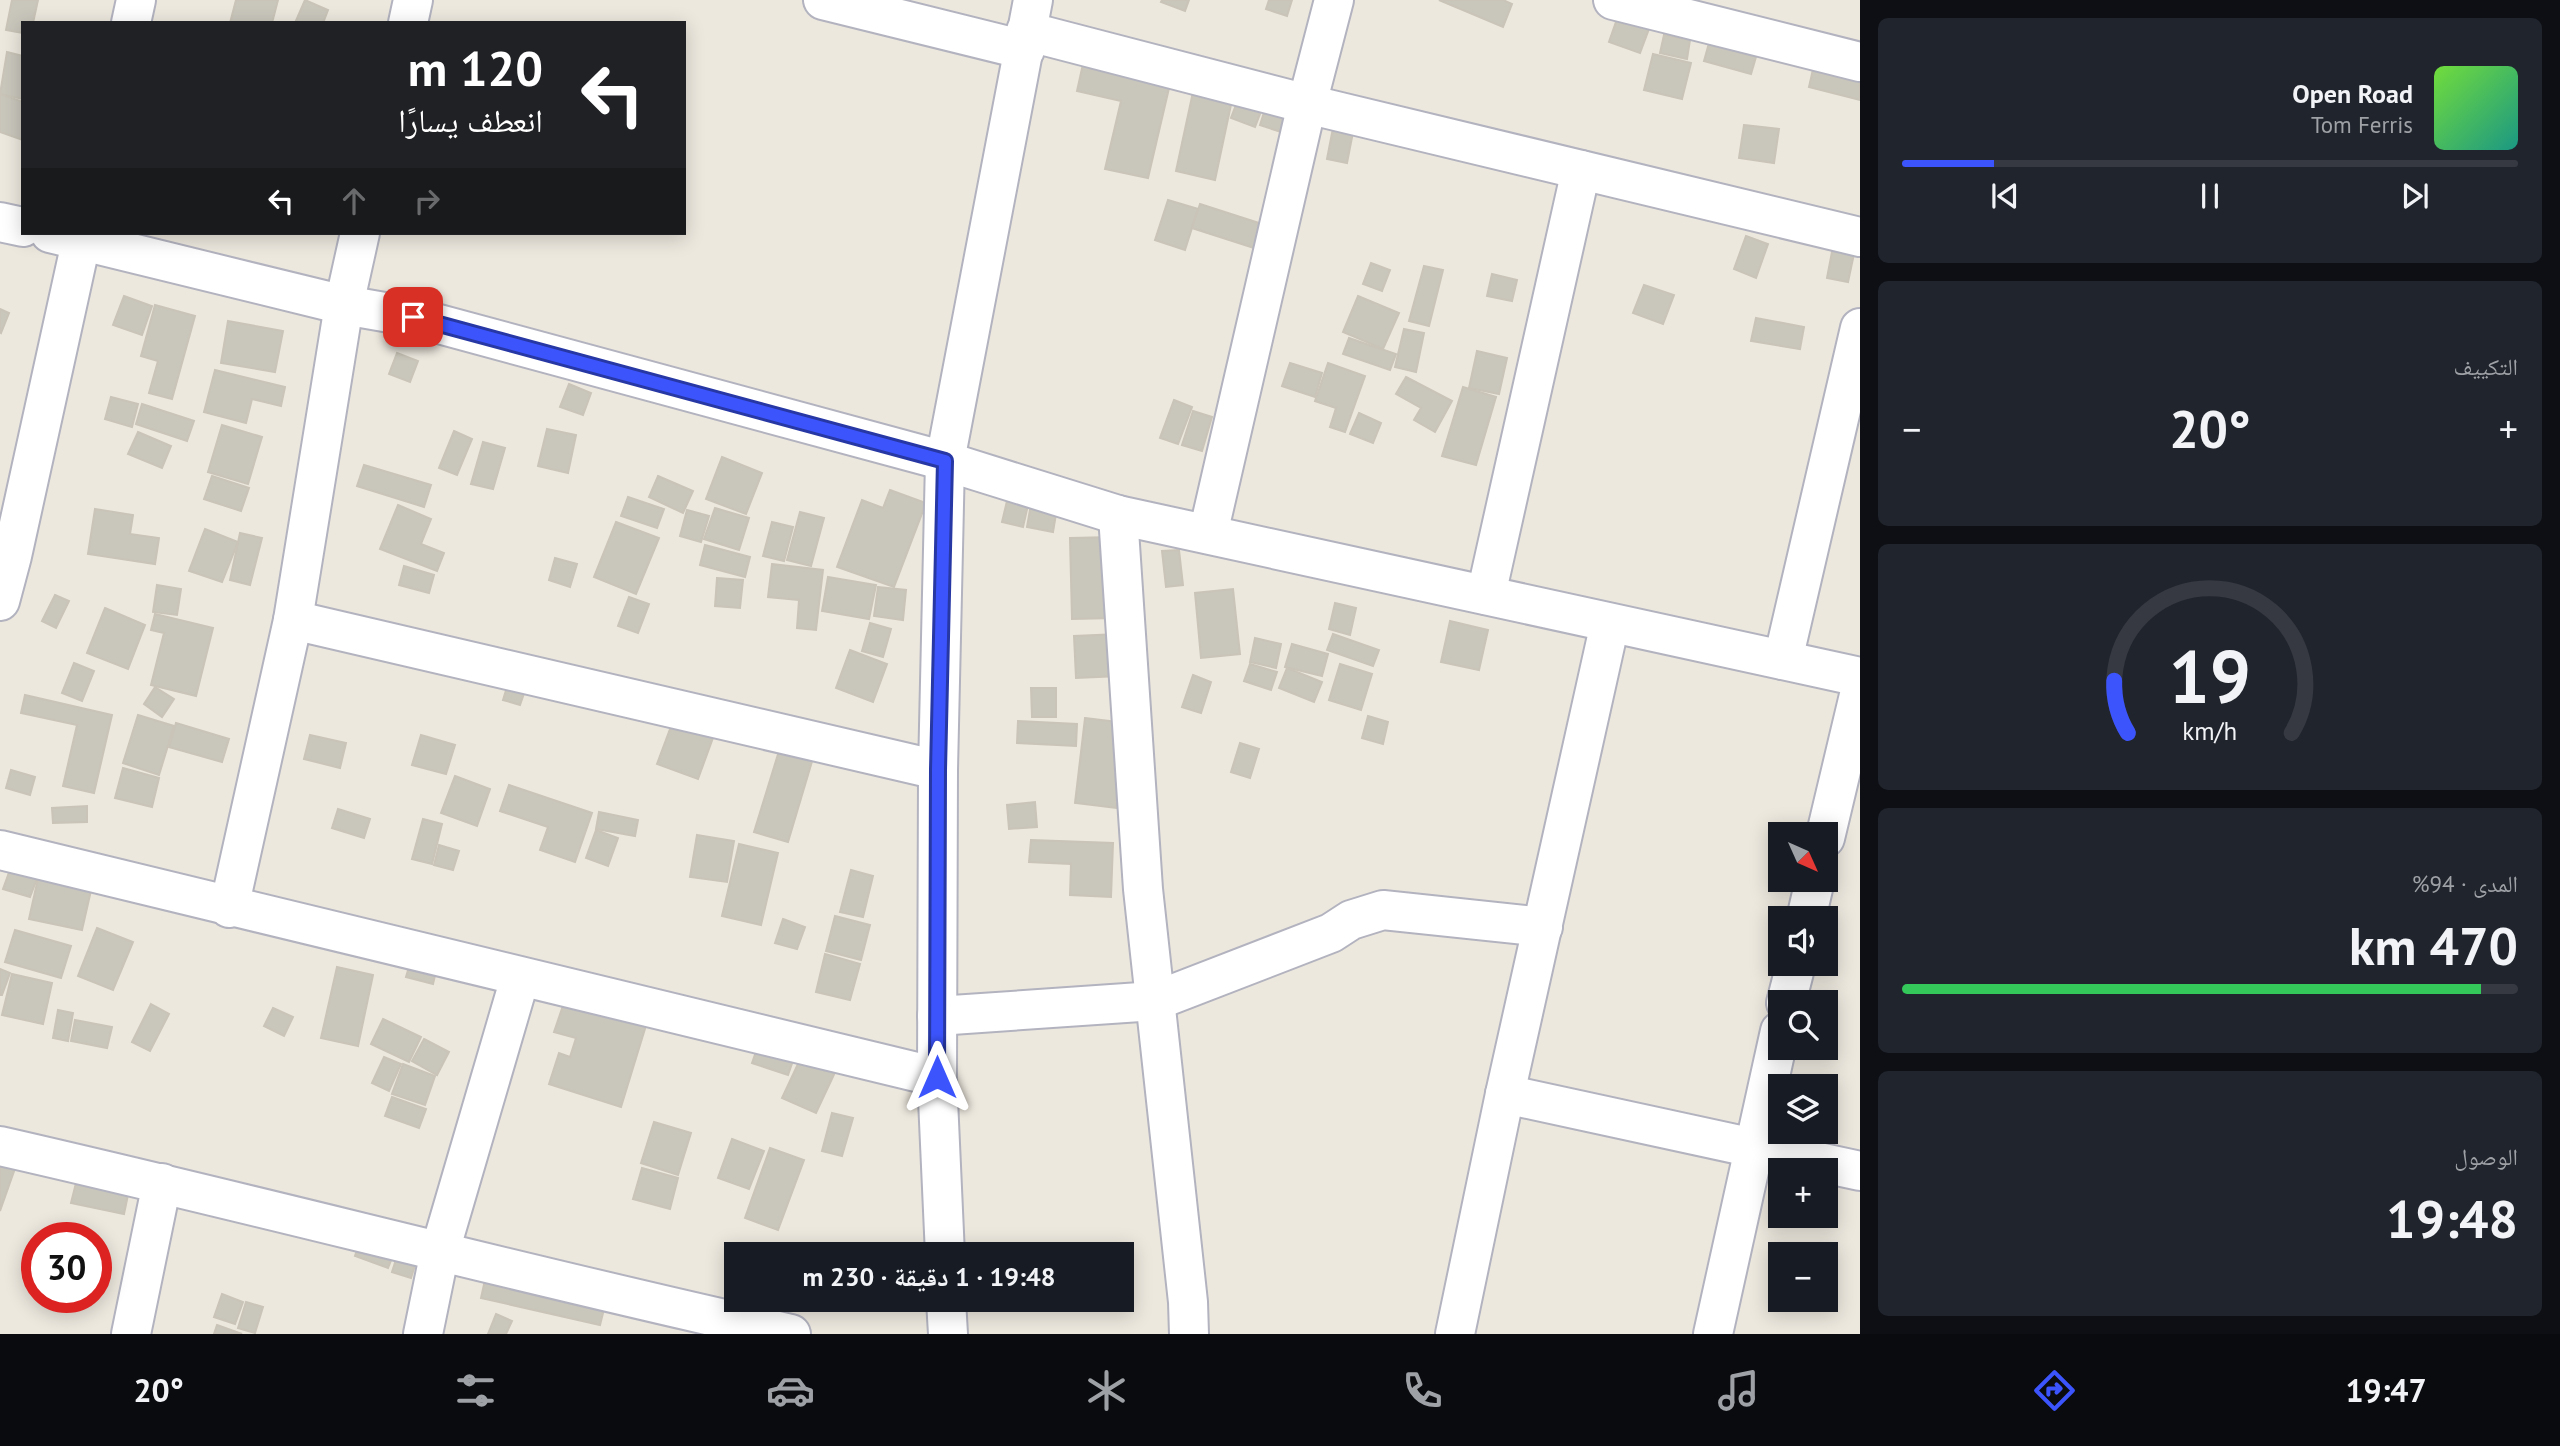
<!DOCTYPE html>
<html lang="ar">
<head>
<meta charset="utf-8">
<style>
  :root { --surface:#171b24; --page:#20242c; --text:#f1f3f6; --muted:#9ea1a6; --line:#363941; --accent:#3c54fc }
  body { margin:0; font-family:"PT Sans","Noto Naskh Arabic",sans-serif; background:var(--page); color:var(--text); direction:rtl; height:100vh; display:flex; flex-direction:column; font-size:26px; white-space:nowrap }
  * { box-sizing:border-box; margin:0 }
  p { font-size:23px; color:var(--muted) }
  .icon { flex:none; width:38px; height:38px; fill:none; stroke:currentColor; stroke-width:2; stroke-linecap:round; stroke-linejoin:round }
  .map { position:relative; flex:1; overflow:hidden; direction:ltr }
  .sheet { display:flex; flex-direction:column; gap:18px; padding:18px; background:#0d0f14; width:700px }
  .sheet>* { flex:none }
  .banner { position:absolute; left:21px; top:21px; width:665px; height:214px; border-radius:0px; box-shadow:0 4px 18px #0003; direction:rtl; background:#202124; color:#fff; overflow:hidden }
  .needle { width:46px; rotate:135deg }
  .buttons { position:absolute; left:1768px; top:822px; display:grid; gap:14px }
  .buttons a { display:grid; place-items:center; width:70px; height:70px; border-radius:0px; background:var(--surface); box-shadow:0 4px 18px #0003; font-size:35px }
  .speed { position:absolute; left:21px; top:1222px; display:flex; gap:14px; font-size:35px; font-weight:700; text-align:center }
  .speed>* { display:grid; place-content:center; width:91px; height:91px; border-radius:50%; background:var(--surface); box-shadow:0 4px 18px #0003; line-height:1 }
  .speed .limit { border:10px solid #d22; background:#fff; color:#111 }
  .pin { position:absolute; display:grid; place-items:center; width:60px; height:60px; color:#fff; margin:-30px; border-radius:14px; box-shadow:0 4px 10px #0006 }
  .me { position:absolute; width:77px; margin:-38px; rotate:0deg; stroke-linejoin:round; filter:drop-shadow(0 0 5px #0008) }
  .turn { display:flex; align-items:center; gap:24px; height:147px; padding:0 28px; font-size:32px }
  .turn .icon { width:91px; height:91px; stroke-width:2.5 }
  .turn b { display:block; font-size:49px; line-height:60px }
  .lanes { display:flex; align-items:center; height:66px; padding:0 28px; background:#0003; justify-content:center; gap:35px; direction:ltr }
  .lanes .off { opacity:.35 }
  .big { font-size:52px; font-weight:700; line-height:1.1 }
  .sheet .tile { flex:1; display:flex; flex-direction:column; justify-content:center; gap:10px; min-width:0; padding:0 24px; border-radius:10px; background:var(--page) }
  .sheet .dial { align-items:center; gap:0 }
  .dial svg { height:182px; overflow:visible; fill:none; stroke:var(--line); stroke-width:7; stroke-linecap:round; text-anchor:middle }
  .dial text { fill:var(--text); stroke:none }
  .song { display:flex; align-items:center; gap:21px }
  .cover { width:84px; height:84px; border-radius:10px; background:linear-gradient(135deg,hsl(100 70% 55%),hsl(170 70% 35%)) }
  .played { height:7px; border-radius:4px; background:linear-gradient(90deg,var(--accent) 15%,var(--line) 15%) }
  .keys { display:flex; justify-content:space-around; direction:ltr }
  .heat { display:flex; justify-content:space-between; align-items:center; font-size:38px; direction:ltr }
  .charge { height:10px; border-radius:5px; background:linear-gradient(90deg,#34c759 94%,var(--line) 0) }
  .trip { position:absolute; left:724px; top:1242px; width:410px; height:70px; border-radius:0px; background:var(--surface); box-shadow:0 4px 18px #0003; font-weight:700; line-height:70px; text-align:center; direction:rtl }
  .dock { display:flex; height:112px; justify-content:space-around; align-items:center; background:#090b0e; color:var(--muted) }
  .dock .icon { width:49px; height:49px }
  .dock .selected { color:var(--accent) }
  .dock b { font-size:32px; color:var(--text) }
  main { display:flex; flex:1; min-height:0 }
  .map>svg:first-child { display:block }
  .building { fill:#c9c6bc; stroke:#c9c4b7; stroke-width:2 }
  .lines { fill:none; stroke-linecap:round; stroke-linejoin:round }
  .minor-casing { stroke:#b2b3bf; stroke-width:42 }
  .minor { stroke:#fff; stroke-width:38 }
  .route-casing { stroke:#2737a4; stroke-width:18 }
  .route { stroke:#3c54fc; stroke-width:12 }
</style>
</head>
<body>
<main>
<section class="sheet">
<div class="tile">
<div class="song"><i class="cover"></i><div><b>Open Road</b><p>Tom Ferris</p></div></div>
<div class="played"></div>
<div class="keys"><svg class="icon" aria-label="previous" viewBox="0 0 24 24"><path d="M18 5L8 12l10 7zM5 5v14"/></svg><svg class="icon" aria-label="pause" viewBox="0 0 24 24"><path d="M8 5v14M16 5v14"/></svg><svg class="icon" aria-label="next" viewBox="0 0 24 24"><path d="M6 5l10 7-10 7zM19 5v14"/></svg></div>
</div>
<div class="tile"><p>التكييف</p>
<div class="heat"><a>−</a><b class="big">20°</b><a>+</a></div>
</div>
<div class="tile dial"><svg viewBox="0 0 100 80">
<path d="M14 69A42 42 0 1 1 86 69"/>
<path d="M14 69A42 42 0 0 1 8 46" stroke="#3c54fc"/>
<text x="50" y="56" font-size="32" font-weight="700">19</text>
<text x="50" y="72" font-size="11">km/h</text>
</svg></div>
<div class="tile"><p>المدى · 94%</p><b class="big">470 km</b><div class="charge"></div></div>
<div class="tile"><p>الوصول</p><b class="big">19:48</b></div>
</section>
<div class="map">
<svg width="1860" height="1334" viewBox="0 0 1860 1334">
  <rect width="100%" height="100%" fill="#ede8de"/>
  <!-- building -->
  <g class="building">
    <polygon points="12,0 38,0 33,23 23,23 23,33 6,30"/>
    <polygon points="236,0 278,0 272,23 230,23"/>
    <polygon points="305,0 328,10 323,23 295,23"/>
    <polygon points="1162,0 1189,0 1185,11 1161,2"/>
    <polygon points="1269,0 1292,0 1287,16 1266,9"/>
    <polygon points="1439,0 1503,0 1512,4 1503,27"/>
    <polygon points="1617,19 1649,29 1640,53 1609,42"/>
    <polygon points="1664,35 1690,40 1687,59 1660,53"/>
    <polygon points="1709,43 1756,57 1751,74 1704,61"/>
    <polygon points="7,52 23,56 23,99 0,94"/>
    <polygon points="1653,54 1691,63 1682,99 1644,90"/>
    <polygon points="1083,64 1170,84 1148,178 1105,169 1121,101 1077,91"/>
    <polygon points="1814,65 1860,77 1860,100 1809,87"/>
    <polygon points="1193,92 1232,100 1215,180 1176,171"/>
    <polygon points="0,94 23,102 23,140 0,132"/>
    <polygon points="1239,97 1263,106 1255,127 1231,118"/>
    <polygon points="1266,106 1287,111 1281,132 1260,125"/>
    <polygon points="1334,123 1354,127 1347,163 1327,159"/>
    <polygon points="1744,125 1779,129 1774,163 1739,158"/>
    <polygon points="1168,200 1198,209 1185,250 1155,240"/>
    <polygon points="1200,204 1265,225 1257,249 1192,228"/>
    <polygon points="1836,231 1858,235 1848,282 1827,278"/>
    <polygon points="1746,236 1768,244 1756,278 1734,269"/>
    <polygon points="1371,263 1390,270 1382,291 1363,284"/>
    <polygon points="1424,266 1443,270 1429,326 1409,321"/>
    <polygon points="1492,274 1517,280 1512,301 1487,296"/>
    <polygon points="1644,285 1674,295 1663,324 1633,313"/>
    <polygon points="124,296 152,306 142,335 113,325"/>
    <polygon points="1358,296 1399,313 1383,349 1343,332"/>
    <polygon points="155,305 195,316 172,399 149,393 158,361 141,356"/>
    <polygon points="0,309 9,313 1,333 0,332"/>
    <polygon points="1756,318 1804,327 1800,349 1751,341"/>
    <polygon points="228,321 283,331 275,372 221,363"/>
    <polygon points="1404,329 1424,333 1416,372 1395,367"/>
    <polygon points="1349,338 1396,354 1390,370 1343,354"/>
    <polygon points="1477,351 1507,358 1499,394 1469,388"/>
    <polygon points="397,353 418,361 410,382 389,374"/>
    <polygon points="1290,363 1322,373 1315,397 1282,386"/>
    <polygon points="1328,363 1365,376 1345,432 1330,427 1336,408 1315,401"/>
    <polygon points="215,370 285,387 281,406 252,399 246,423 204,412"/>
    <polygon points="1406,377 1452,401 1435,432 1414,420 1421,408 1396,394"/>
    <polygon points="569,384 591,393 583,415 560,407"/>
    <polygon points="1463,387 1496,397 1476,465 1442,456"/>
    <polygon points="111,397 138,404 132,427 105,419"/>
    <polygon points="1174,400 1192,407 1178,444 1160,438"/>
    <polygon points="142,404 194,421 187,441 136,424"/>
    <polygon points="1193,411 1212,417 1202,451 1182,445"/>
    <polygon points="1359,413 1381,423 1373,443 1350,434"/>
    <polygon points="222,425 262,437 248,484 208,472"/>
    <polygon points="547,429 576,435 568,473 538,466"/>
    <polygon points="454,431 472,439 457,475 439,468"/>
    <polygon points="138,432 171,446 162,468 128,454"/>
    <polygon points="483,442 505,448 493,489 471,484"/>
    <polygon points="722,457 762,473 746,514 706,499"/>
    <polygon points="364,465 431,485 424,507 357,486"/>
    <polygon points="212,476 249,488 241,511 204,499"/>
    <polygon points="658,476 693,491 683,513 649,497"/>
    <polygon points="890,490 926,503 894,587 837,567 862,500 883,508"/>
    <polygon points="628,497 664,509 657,528 621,516"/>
    <polygon points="1007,501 1028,505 1023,527 1002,522"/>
    <polygon points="1031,504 1057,508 1053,532 1027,527"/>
    <polygon points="398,505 431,519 421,544 444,553 437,571 380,549"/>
    <polygon points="715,508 749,518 739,550 704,539"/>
    <polygon points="95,509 133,515 130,534 159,538 155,564 88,554"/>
    <polygon points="687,510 709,516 701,542 680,536"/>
    <polygon points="800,512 824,518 811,566 787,560"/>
    <polygon points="616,522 659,538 636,594 594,577"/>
    <polygon points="772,522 793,527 784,561 763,556"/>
    <polygon points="205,529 238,542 222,582 189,571"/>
    <polygon points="240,533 262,538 250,585 230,580"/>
    <polygon points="1113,537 1115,618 1072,619 1070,538"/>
    <polygon points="705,545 750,557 745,577 700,565"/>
    <polygon points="1179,550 1183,585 1166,587 1162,551"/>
    <polygon points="555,558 577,564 570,587 549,580"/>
    <polygon points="772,564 823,570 816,630 797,628 799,600 768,597"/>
    <polygon points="404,566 434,575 429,593 399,585"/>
    <polygon points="828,577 876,585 869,619 822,611"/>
    <polygon points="717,578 743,580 740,608 715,606"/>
    <polygon points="157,585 181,589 177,615 153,612"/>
    <polygon points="878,587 906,590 903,620 874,616"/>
    <polygon points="1233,589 1240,654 1201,658 1195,593"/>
    <polygon points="55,595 69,601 56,628 42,621"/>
    <polygon points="629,597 649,604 638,633 618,626"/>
    <polygon points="1335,603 1356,608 1350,635 1329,629"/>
    <polygon points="105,608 145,625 128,669 87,653"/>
    <polygon points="155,614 213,628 196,696 151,685 164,633 151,630"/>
    <polygon points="1450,621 1488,630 1479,670 1441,662"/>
    <polygon points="870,623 891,629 883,657 862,651"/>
    <polygon points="1118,634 1120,676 1076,678 1074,636"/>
    <polygon points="1333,634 1379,650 1373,666 1327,650"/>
    <polygon points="1255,638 1281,644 1276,668 1250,662"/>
    <polygon points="1292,644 1328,654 1322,676 1285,667"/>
    <polygon points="850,650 887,664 873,702 836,688"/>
    <polygon points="74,663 94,671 82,701 62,693"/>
    <polygon points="1250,664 1277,672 1271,690 1244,681"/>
    <polygon points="1340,664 1372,674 1361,710 1329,700"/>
    <polygon points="1287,668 1322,682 1314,702 1279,688"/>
    <polygon points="1193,675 1211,682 1201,713 1182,707"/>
    <polygon points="510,677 528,682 520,705 503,700"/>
    <polygon points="155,687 174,699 162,717 144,704"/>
    <polygon points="1031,688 1056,688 1056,717 1032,717"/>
    <polygon points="25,695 112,715 94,793 63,786 77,725 21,713"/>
    <polygon points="138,715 174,726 159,775 123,763"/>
    <polygon points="1368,716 1388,722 1383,744 1362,738"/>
    <polygon points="1085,718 1127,723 1116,808 1075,803"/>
    <polygon points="673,721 714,735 698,779 657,764"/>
    <polygon points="1018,721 1077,724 1076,746 1017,743"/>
    <polygon points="176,723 229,739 222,762 169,747"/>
    <polygon points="310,735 346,743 340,768 304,759"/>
    <polygon points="421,735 455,745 446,774 412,765"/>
    <polygon points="783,738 816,748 788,842 754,832"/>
    <polygon points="1240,743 1259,749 1250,778 1231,772"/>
    <polygon points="123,768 159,778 152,807 115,798"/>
    <polygon points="11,770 35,777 30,795 6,788"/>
    <polygon points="455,776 490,789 477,826 441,813"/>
    <polygon points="509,785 592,813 575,862 540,850 548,827 500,811"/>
    <polygon points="1035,802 1037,827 1009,829 1007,805"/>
    <polygon points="87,806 87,822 53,823 52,808"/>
    <polygon points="338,809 370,819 364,838 332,828"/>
    <polygon points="599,812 638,820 635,836 596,829"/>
    <polygon points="423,819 442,824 432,864 412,859"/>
    <polygon points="596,830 618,838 608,866 586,858"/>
    <polygon points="697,835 734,841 727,882 690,877"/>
    <polygon points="1031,840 1113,843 1111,897 1070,895 1071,864 1029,862"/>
    <polygon points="739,844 778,853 761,925 722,916"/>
    <polygon points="439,845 459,851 453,870 434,865"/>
    <polygon points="11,867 38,876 30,897 3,889"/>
    <polygon points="851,870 873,876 863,917 840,912"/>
    <polygon points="39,874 92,886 82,930 29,919"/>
    <polygon points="835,916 870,925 861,960 826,951"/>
    <polygon points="783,919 805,927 797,949 775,943"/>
    <polygon points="97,928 133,942 113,990 78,976"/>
    <polygon points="15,930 71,946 61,978 5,962"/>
    <polygon points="825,954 860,964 850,1000 816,992"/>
    <polygon points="411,960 437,967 433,984 406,977"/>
    <polygon points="337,967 373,975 358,1046 321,1038"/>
    <polygon points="0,969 10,973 2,995 0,995"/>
    <polygon points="12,974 52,983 43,1024 2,1015"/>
    <polygon points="567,994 648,1019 621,1107 549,1084 559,1053 570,1057 576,1038 554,1032"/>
    <polygon points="151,1004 169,1014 150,1051 132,1042"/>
    <polygon points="273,1008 293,1017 284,1036 264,1026"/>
    <polygon points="58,1010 73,1013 68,1041 53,1038"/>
    <polygon points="383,1019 421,1037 409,1062 371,1044"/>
    <polygon points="75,1020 112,1027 107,1048 71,1041"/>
    <polygon points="424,1039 449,1052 437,1075 412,1061"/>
    <polygon points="760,1040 796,1052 788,1075 752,1063"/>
    <polygon points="804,1051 838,1066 816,1113 782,1098"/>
    <polygon points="384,1057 401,1064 389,1091 372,1083"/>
    <polygon points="403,1064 435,1076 425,1105 392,1094"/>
    <polygon points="392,1097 426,1109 419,1128 385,1116"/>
    <polygon points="832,1113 853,1118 842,1156 822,1151"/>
    <polygon points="654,1122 691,1133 678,1175 641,1163"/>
    <polygon points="732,1139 764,1151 749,1189 718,1178"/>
    <polygon points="770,1148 804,1160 778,1230 745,1218"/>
    <polygon points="0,1154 18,1160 0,1211"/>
    <polygon points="642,1168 678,1178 670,1209 633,1199"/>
    <polygon points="78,1175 130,1185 124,1214 71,1203"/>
    <polygon points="363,1233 397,1245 388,1268 355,1256"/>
    <polygon points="400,1247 419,1252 411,1278 392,1272"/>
    <polygon points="489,1262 609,1289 600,1325 481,1298"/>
    <polygon points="222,1294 243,1302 235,1324 214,1317"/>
    <polygon points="246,1302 263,1307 255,1333 238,1328"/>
    <polygon points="496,1314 512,1321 506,1334 488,1334"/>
    <polygon points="217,1325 242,1334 214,1334"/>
  </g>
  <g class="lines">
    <!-- minor casing -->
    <g class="minor-casing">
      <g id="minor">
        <polyline points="823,0 1025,50"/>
        <polyline points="1613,0 1860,62"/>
        <polyline points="131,23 136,0"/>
        <polyline points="408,23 413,0"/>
        <polyline points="1026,31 1307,104 1860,237"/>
        <polyline points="0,222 23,227"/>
        <polyline points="50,233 344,305 413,317 945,461 1118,515 1860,677"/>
        <polyline points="1118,515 1143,889 1188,1302 1189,1334"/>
        <polyline points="1208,534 1307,104 1334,0"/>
        <polyline points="1486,595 1581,170"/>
        <polyline points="0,601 12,556 83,233"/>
        <polyline points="293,620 938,770"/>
        <polyline points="1783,660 1860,328"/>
        <polyline points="1825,838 1860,691"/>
        <polyline points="0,850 937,1077"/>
        <polyline points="229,908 293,620 344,305 360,233"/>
        <polyline points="1806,919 1815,880"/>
        <polyline points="1786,1003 1796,964"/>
        <polyline points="937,1016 1155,1001 1331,933 1351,920 1383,910 1543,927"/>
        <polyline points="1505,1094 1860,1171"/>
        <path d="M0,1146c264,60 527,130 791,188"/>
        <polyline points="945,1255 937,1077 938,770 945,461 1033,0"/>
        <polyline points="946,1300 948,1334"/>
        <polyline points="131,1334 162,1183"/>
        <polyline points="423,1334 440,1251 520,978"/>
        <polyline points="1455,1334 1505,1094 1610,623"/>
        <polyline points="1713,1334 1780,1031"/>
      </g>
    </g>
    <!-- minor -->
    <use href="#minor" class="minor"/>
  </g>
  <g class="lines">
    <!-- route casing -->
    <g class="route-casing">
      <polyline id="route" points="413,317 945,461 938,770 937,1077"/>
    </g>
    <!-- route -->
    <use href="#route" class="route"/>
  </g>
</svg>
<div class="buttons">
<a><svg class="needle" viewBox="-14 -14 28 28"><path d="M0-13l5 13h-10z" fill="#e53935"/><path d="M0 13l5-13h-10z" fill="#9ea1a6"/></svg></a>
<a><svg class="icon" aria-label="sound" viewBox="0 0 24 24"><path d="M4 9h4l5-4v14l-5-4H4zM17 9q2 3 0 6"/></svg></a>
<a><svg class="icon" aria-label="search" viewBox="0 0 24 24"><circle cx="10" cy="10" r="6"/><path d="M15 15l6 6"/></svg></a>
<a><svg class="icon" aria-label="layers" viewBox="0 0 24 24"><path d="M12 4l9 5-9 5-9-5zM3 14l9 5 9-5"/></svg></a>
<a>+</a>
<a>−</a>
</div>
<div class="speed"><div class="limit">30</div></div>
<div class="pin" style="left:413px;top:317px;background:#d93025"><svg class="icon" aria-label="arrive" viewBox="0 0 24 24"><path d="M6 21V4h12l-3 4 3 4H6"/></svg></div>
<svg class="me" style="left:937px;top:1077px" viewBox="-20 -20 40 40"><path d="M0-17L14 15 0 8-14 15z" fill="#3c54fc" stroke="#fff" stroke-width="4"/></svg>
<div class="trip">19:48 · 1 دقيقة · 230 m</div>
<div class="banner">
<div class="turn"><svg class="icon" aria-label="left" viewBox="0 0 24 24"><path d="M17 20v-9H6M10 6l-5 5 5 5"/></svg><div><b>120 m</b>انعطف يسارًا</div></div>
<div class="lanes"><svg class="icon" aria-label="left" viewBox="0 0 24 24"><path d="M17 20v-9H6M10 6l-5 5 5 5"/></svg><svg class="icon off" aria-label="ahead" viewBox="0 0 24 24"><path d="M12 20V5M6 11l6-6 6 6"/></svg><svg class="icon off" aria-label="right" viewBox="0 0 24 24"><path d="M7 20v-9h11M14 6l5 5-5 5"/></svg></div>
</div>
</div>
</main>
<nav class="dock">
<b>19:47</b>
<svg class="icon selected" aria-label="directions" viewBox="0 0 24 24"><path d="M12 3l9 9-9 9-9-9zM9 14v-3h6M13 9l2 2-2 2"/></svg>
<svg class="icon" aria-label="music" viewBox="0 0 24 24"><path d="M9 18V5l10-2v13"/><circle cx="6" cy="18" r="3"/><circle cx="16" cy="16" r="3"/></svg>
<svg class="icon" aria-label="phone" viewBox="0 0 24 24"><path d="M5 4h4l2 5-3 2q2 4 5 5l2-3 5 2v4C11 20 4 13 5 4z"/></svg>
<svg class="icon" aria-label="climate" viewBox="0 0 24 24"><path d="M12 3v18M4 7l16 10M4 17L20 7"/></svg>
<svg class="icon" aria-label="car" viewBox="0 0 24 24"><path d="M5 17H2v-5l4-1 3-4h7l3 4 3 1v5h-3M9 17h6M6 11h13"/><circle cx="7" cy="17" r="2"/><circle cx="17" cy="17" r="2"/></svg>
<svg class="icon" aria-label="filters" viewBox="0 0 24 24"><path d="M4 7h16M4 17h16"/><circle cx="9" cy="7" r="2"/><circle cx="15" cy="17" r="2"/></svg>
<b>20°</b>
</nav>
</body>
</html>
